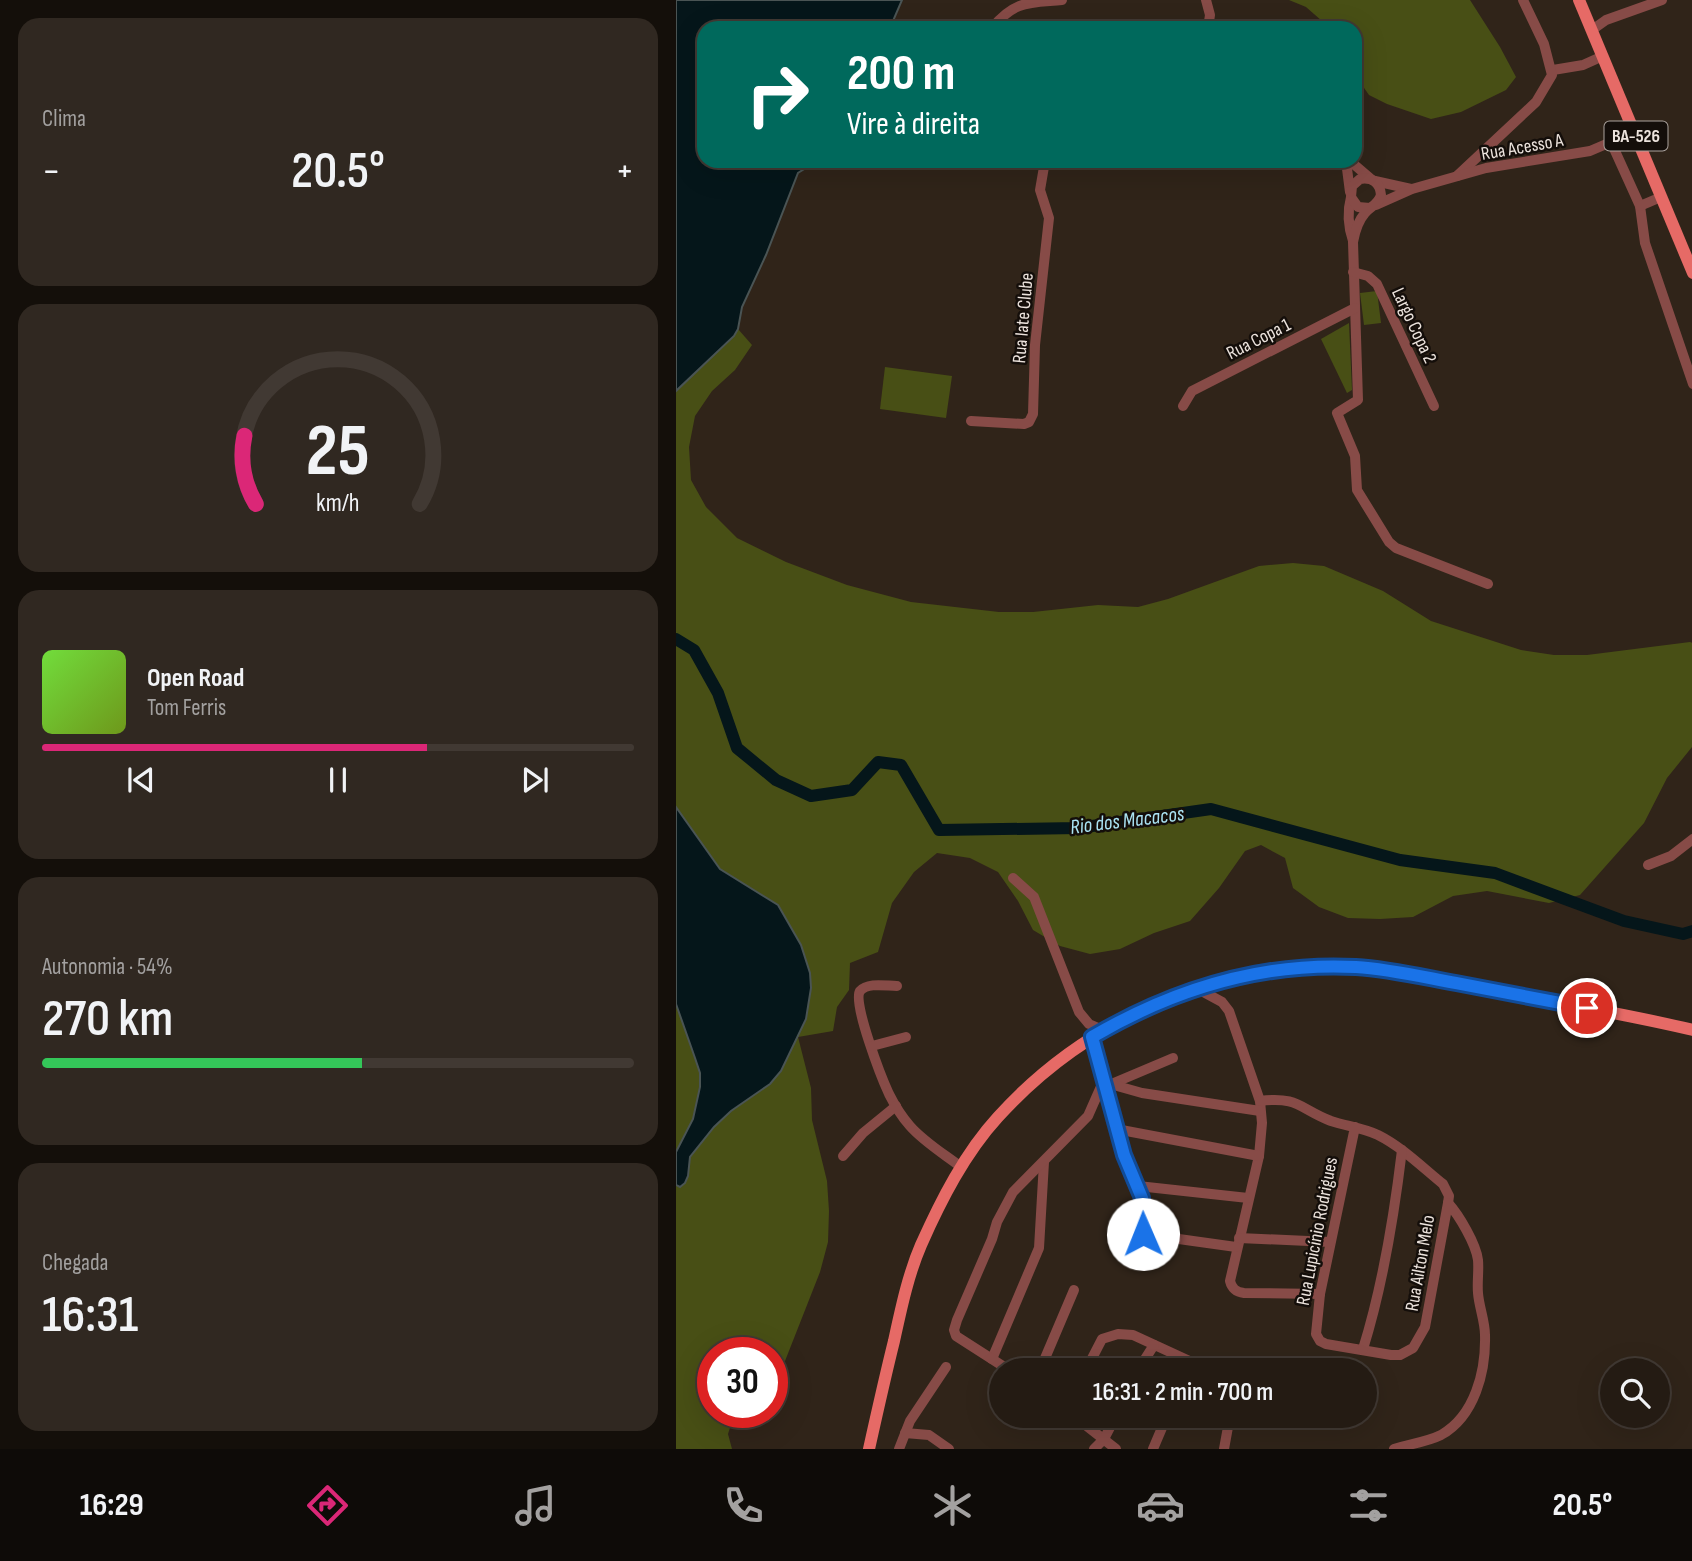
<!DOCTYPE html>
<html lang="pt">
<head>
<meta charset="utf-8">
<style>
  :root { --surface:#241b13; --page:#302821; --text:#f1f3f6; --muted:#a3a1a0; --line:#413933; --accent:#db2777 }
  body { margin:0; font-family:"Sofia Sans Condensed",sans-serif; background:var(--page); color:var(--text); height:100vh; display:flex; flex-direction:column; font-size:26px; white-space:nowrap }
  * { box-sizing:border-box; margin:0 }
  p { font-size:23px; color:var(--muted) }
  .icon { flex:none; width:38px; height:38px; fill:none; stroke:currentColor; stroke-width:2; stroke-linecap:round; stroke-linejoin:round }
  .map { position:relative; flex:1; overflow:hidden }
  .details { display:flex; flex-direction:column; gap:18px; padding:18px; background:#140f0a; width:676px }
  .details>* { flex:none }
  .top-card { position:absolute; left:21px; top:21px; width:665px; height:147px; border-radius:21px; box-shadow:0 7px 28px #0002,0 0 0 2px var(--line); background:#00695c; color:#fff; overflow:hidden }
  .tools { position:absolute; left:924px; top:1358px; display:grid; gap:14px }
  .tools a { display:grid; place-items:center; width:70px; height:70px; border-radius:50%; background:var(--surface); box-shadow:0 7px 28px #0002,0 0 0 2px var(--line); font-size:35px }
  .speed { position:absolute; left:21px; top:1337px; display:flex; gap:14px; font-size:35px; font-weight:700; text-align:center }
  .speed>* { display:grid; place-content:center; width:91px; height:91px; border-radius:50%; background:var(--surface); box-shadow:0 7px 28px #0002,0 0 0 2px var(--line); line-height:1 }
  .speed .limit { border:10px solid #d22; background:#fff; color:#111 }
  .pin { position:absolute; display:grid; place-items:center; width:60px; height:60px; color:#fff; margin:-30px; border:4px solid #fff; border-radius:50%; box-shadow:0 2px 7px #0007 }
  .me { position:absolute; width:77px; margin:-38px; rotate:359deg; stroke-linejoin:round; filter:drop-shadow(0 0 5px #0008) }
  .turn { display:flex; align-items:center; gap:24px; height:147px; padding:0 35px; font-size:32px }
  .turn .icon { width:91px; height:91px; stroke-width:2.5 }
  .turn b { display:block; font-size:49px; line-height:60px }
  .big { font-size:52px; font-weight:600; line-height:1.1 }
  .details .card { flex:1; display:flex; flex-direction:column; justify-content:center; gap:10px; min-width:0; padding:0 24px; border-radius:21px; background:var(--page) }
  .details .dial { align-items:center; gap:0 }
  .dial svg { height:182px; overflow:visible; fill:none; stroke:var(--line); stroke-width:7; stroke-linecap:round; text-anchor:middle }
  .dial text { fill:var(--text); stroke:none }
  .song { display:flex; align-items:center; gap:21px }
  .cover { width:84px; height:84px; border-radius:10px; background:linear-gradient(135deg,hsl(100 70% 55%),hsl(80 70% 35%)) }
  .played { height:7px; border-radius:4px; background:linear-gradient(90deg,var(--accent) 65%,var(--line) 65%) }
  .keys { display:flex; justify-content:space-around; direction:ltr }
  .heat { display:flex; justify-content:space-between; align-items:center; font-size:38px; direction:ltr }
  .charge { height:10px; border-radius:5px; background:linear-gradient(90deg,#34c759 54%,var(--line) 0) }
  .trip { position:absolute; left:313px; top:1358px; width:388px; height:70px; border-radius:35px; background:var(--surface); box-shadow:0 7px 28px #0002,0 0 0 2px var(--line); font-weight:600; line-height:70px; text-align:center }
  .menu { display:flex; height:112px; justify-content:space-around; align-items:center; background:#0e0b08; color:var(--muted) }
  .menu .icon { width:49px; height:49px }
  .menu .on { color:var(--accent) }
  .menu b { font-size:32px; color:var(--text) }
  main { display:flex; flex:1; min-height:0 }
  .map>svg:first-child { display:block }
  .green { fill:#484f15 }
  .water { fill:#05161a; stroke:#4a5454; stroke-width:2 }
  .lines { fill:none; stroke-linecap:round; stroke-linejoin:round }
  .river { stroke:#05161a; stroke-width:12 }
  .minor { stroke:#874b47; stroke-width:10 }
  .major { stroke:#e66a66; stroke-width:12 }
  .route-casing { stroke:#114b97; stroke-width:18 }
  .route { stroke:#1a73e8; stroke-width:12 }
  .labels { text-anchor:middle; stroke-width:5; stroke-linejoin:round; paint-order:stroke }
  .shield { fill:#140e0a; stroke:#aba39e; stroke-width:2 }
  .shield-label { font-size:18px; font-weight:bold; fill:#ece3dd }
  .street-label { font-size:19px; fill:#ece3dd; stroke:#140e0a }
  .water-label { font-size:21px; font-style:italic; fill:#abe3f3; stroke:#140e0a }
</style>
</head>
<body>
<main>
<section class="details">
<div class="card"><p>Clima</p>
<div class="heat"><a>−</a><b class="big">20.5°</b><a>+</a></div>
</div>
<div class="card dial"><svg viewBox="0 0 100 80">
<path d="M14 69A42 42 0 1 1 86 69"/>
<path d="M14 69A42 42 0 0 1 9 39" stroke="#db2777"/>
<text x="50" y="56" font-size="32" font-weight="700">25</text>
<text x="50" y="72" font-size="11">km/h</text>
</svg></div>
<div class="card">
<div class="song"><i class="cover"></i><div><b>Open Road</b><p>Tom Ferris</p></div></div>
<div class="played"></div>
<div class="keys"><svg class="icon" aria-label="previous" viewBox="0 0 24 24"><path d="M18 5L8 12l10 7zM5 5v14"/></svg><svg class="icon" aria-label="pause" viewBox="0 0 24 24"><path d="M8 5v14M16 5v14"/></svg><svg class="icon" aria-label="next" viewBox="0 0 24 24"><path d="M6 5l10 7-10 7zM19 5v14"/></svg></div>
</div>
<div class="card"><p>Autonomia · 54%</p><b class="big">270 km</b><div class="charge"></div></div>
<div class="card"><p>Chegada</p><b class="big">16:31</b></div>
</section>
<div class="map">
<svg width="1017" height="1449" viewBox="0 0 1017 1449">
  <rect width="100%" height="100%" fill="#302419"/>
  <!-- green -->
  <g class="green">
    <polygon points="613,0 794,0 824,47 840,77 830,90 785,112 755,119 711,104 693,95 679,75 679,28 654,28 630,7"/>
    <polygon points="120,161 141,161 122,173 90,255 66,307 62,329 76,345 59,370 36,391 19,416 13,447 15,480 30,507 61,538 110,562 171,585 235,602 323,612 357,612 422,605 462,607 492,599 583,566 617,563 648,566 707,591 755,621 845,650 878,655 911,655 1014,642 1017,643 1016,747 991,778 968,823 904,895 873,903 811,891 777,896 737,917 704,919 672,918 643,907 617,888 609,858 585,845 569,851 543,888 514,921 478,933 444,949 414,954 384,946 357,930 342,901 322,872 294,858 261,853 238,872 216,903 202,952 174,963 173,990 161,1007 157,1031 122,1037 135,1088 136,1120 151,1181 153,1211 152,1242 144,1272 109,1361 96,1371 96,1353 37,1353 37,1412 59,1412 52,1434 56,1449 0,1449 0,371"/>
    <polygon points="701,291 705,323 688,325 684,293"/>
    <polygon points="673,323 676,390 671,393 645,339"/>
    <polygon points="209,367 276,376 270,418 204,409"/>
  </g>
  <!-- water -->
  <g class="water">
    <polygon points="0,0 226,0 214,28 28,28 28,161 141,161 122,173 90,255 66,307 62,329 58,336 0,391"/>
    <polygon points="0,807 44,869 102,905 125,945 134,973 135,988 130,1019 105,1071 94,1084 55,1111 38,1127 14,1157 12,1176 9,1183 4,1187 0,1185 0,1152 17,1119 24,1087 24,1073 19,1058 0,1004"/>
  </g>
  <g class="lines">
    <!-- river -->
    <polyline class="river" points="0,639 18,650 42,693 61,748 100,780 135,796 176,790 202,762 225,765 263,830 402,828 535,809 724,860 819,873 948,921 1007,934 1017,931"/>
    <!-- minor -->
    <g class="minor">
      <polyline points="530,0 534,15 532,28"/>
      <path d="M316,28c23,-28 37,-25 70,-28"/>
      <polyline points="916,30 930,20 986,0"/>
      <polyline points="877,70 907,65 927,56"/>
      <polyline points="935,142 964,206 969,243 1017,384"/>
      <polyline points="670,161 674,192"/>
      <polyline points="674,161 695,179"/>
      <polyline points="781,176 860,102 876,75 868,44 847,0"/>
      <polyline points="699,181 735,189"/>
      <path d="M675,197c-4,15 -3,29 2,44"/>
      <polyline points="700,205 736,189 810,168 914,151 935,142 941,132 955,124"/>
      <polyline points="964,206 985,197"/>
      <path d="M694,208l-12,-1 -7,-10 1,-11 8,-7c13,-2 20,4 21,16 -3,10 -10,11 -16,18 -7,8 -10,18 -12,29l5,158 -21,13 18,43 2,34 32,52 7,6 92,36"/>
      <polyline points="677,272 692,276 701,284 758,406"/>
      <polyline points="507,406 516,391 679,308"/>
      <polyline points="295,421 348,424 353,422 357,414 359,345 373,218 364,190 369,161"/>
      <polyline points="972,865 995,856 1017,839"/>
      <polyline points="337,878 358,897 403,1012 413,1024 427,1030"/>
      <path d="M221,986c-11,0 -29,-4 -37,5 -8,11 22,88 29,103 6,12 13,23 21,32 14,16 34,28 51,41"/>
      <path d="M522,989l24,13 7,9 31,90 2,22 -3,33 -29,125c2,8 6,11 14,12l76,1"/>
      <polyline points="416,1037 448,1155 466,1198 467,1234 462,1245"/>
      <polyline points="196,1046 230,1037"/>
      <polyline points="433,1085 497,1058"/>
      <path d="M584,1101c38,-5 40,8 71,20 15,5 32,7 47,14 24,12 44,32 65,49l6,12 -1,7 -23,124 -12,21 -13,7h-9l-65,-11 -6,-3 -4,-7 4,-40 35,-167"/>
      <polyline points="440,1129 583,1156"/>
      <polyline points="167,1156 187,1133 220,1106"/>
      <polyline points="462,1186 572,1198"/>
      <polyline points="467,1234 560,1247"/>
      <polyline points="563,1238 654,1242"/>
      <path d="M687,1349c20,-64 31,-132 39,-199"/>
      <polyline points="316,1359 363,1248 368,1162"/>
      <polyline points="333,1370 280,1336 278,1330 281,1320 316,1239 321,1222 337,1192 412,1116 427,1082 466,1093 584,1111"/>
      <polyline points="364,1370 398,1290"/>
      <polyline points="410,1370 426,1339 442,1334 457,1335 533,1370"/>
      <polyline points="462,1370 478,1345"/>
      <polyline points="398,1416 440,1449"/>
      <polyline points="229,1433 253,1435 273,1449"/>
      <polyline points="223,1449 234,1421 270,1367"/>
      <polyline points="418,1449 428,1439 440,1416"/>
      <polyline points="477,1449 491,1416"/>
      <polyline points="548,1449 554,1416"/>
      <path d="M718,1449c15,-5 33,-7 47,-14 34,-19 45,-64 44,-100 0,-14 -6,-28 -7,-42 -1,-11 1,-22 0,-33 -2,-16 -19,-45 -30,-57"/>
    </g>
    <!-- major -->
    <g class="major">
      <polyline points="903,0 1017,273"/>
      <path d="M193,1449c8,-36 16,-72 25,-108 7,-32 14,-66 27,-96 20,-45 44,-92 77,-128 87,-96 210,-150 340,-150 51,0 103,13 153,23 67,13 135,24 202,40"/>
    </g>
  </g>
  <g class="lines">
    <!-- route casing -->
    <g class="route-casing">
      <path id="route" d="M467,1234l-1,-36 -18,-43 -32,-118c80,-47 170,-75 264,-70 33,2 67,10 100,16 43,8 87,17 131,25"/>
    </g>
    <!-- route -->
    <use href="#route" class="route"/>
  </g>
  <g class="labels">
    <!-- shield labels -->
    <rect class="shield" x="928.5" y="121.5" width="63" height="29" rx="5"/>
    <g class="shield-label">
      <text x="960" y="142">BA-526</text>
    </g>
    <!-- street labels -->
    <g class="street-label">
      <text transform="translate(846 146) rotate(-10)" y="7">Rua Acesso A</text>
      <text transform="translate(346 318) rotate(-85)" y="7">Rua Iate Clube</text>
      <text transform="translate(739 325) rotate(65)" y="7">Largo Copa 2</text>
      <text transform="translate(582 338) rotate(-27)" y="7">Rua Copa 1</text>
      <text transform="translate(640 1231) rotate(-79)" y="7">Rua Lupicínio Rodrigues</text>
      <text transform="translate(743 1263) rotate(-80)" y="7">Rua Ailton Melo</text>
    </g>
    <!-- water labels -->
    <g class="water-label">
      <text transform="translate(451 820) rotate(-7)" y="7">Rio dos Macacos</text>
    </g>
  </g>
</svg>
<div class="tools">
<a><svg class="icon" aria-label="search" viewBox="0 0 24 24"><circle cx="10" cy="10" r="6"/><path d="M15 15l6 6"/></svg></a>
</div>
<div class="speed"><div class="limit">30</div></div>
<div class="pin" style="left:911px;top:1008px;background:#d93025"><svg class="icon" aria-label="arrive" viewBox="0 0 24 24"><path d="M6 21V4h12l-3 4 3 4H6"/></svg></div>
<svg class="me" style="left:467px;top:1234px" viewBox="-20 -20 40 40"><circle r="19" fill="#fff"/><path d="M0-13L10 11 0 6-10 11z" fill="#1a73e8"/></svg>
<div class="trip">16:31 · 2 min · 700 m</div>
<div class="top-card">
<div class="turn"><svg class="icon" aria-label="right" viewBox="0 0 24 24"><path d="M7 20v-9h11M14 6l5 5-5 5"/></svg><div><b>200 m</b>Vire à direita</div></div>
</div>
</div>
</main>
<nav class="menu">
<b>16:29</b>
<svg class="icon on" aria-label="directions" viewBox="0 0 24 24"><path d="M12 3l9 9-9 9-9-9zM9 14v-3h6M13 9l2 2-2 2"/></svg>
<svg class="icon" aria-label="music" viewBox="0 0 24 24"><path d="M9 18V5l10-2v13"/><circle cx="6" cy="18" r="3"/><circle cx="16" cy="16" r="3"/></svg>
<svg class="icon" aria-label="phone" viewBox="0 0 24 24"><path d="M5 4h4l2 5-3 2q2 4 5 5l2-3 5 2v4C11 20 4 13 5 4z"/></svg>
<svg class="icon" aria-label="climate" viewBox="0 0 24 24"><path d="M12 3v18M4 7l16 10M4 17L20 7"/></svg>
<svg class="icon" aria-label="car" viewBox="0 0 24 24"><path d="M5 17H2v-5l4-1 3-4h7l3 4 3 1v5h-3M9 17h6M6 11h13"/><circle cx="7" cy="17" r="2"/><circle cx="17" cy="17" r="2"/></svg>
<svg class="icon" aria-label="filters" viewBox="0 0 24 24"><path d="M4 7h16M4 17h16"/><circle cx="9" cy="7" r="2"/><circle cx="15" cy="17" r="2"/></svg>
<b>20.5°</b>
</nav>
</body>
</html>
